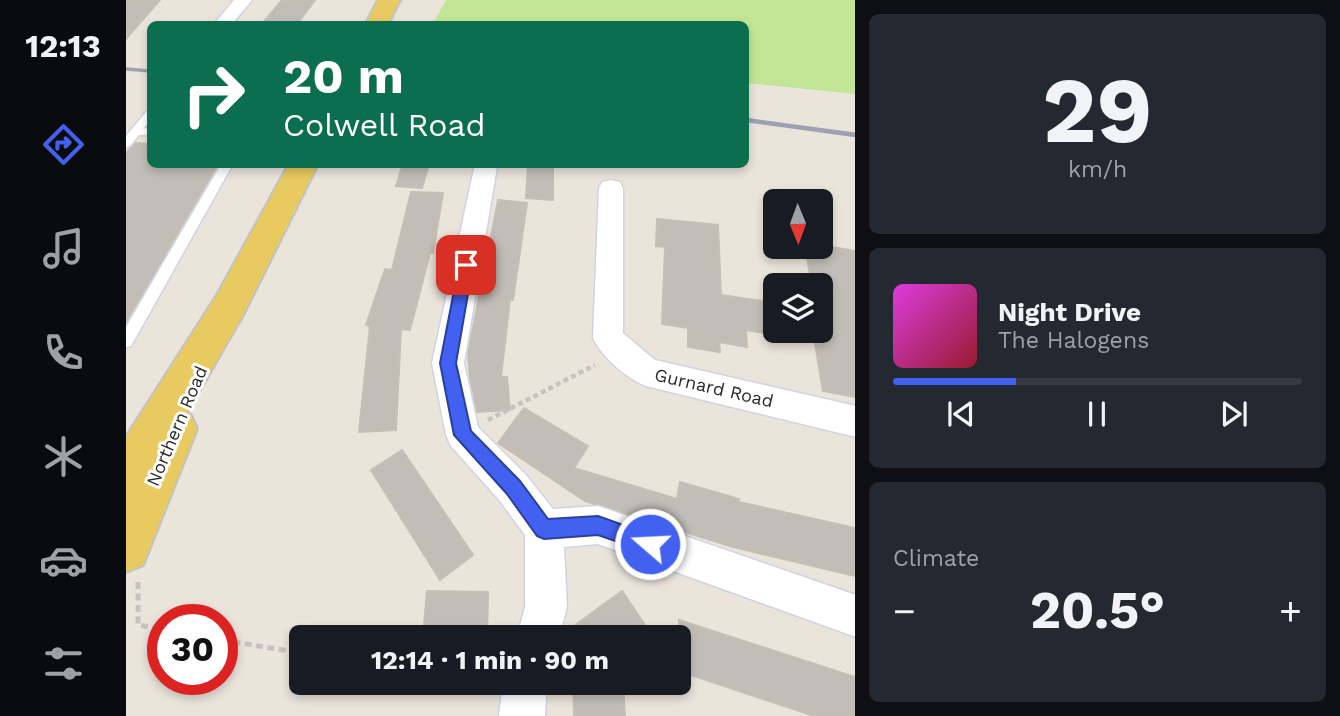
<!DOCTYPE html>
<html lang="en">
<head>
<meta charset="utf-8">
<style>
  :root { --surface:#171b24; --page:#242831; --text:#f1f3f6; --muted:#9ea1a6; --line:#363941; --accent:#4261f0 }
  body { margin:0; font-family:"Work Sans",sans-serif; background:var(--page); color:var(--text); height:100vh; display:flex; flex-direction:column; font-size:26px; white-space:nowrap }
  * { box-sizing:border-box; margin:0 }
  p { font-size:23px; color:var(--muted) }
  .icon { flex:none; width:38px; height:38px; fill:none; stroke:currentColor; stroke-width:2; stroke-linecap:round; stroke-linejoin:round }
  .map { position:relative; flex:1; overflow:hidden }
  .panel { display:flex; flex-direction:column; gap:14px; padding:14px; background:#0d0f14; width:485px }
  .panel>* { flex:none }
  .hud { position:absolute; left:21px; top:21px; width:602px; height:147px; border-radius:10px; box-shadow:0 4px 10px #0003; background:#0b6e4f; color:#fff; overflow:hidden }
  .needle { width:46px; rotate:179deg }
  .buttons { position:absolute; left:637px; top:189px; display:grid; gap:14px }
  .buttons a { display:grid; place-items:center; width:70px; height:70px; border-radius:10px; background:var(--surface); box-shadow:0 4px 10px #0003; font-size:35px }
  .speed { position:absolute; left:21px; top:604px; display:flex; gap:14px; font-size:35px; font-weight:700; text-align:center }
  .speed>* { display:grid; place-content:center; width:91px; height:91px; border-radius:50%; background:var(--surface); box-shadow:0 4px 10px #0003; line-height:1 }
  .speed .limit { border:10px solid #d22; background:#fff; color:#111 }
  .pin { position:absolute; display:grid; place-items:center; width:60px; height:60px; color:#fff; margin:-30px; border-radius:14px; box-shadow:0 4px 10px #0006 }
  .me { position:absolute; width:77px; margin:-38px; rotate:289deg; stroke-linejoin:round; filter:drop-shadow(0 0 5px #0008) }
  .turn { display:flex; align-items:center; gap:24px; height:147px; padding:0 21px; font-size:32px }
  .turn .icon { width:91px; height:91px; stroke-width:2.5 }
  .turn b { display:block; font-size:49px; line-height:60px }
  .big { font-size:52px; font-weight:700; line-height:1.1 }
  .panel .tile { flex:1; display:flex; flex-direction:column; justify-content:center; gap:10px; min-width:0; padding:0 24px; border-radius:10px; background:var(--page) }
  .panel .dial { align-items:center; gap:0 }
  .dial b { font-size:91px; line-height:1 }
  .song { display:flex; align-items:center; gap:21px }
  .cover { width:84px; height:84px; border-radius:10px; background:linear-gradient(135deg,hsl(300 70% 55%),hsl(350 70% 35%)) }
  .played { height:7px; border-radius:4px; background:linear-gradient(90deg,var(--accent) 30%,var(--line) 30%) }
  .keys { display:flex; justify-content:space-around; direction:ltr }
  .heat { display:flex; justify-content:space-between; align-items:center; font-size:38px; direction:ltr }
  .trip { position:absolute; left:163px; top:625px; width:402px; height:70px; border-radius:10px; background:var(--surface); box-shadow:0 4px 10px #0003; font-weight:700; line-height:70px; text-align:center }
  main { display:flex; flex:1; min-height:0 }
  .menu { display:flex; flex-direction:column; width:126px; justify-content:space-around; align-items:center; background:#090b0e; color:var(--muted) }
  .menu .icon { width:49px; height:49px }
  .menu .selected { color:var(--accent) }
  .menu b { font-size:32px; color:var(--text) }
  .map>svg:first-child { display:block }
  .pitch { fill:#c3e596 }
  .building { fill:#c2beb7; stroke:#c5bfb5; stroke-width:2 }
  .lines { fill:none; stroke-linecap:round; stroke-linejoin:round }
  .service-casing { stroke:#d0d3e1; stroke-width:3 }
  .minor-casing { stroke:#d0d3e1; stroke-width:3 }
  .primary-casing { stroke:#c3c3c3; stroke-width:4 }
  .path-far1 { stroke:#c3c3c3; stroke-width:4.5; stroke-dasharray:5 3.5; stroke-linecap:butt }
  .path { stroke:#c3c3c3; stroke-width:5; stroke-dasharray:7 4.5; stroke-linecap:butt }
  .service { fill:#fff; fill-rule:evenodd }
  .minor { fill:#fff; fill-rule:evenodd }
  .primary { fill:#e9ca61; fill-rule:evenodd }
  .rail-far1 { stroke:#9ea1b2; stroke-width:3.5 }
  .rail { stroke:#9ea1b2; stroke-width:4.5 }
  .route { fill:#4261f0; stroke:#2b3f9c; stroke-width:2 }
  .labels { text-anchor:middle; stroke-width:6; stroke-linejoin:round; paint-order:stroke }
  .street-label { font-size:18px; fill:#282828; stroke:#fff }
</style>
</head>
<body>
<main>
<nav class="menu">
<b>12:13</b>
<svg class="icon selected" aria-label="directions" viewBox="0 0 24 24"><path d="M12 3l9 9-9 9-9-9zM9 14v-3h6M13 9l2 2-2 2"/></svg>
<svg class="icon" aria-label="music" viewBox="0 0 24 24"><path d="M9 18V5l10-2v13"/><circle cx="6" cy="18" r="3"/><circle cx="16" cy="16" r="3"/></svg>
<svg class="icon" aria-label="phone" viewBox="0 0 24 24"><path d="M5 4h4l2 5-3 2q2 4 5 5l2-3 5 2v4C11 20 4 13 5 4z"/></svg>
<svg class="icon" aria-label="climate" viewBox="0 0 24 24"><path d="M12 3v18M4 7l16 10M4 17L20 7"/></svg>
<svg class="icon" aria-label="car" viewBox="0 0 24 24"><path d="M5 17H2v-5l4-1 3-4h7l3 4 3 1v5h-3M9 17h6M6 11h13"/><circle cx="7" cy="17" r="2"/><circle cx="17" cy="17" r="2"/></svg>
<svg class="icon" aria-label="filters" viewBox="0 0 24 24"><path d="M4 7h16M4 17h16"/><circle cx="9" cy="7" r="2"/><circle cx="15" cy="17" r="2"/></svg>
</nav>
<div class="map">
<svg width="730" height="716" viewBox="0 0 730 716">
  <rect width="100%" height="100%" fill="#eae4db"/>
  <!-- pitch -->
  <polygon class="pitch" points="320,0 729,0 729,94 620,83 620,24 307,24"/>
  <!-- building -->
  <g class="building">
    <polygon points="0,0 34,0 0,39"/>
    <polygon points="156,0 189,0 171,24 136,24"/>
    <polygon points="10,143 24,144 24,164 92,164 0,322 0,153"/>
    <polygon points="277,164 303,164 296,188 270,186"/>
    <polygon points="402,164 427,164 427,200 400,198"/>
    <polygon points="285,192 317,193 307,253 304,253 284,330 275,329 270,430 233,432 244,326 240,325 259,269 266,270"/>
    <polygon points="372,200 401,203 387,300 384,300 375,377 381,377 384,410 351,412 344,377 342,353"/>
    <polygon points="531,219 592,225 595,295 649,303 649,335 620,330 621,347 593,342 594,352 562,347 562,328 536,324 539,247 530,246"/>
    <polygon points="679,247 706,247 729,251 729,397 697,391 687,331 695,331 695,285 686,285"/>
    <polygon points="398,408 462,446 448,468 551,499 554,482 613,499 613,502 729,528 729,576 607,547 459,501 372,443"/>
    <polygon points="276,450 347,555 314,580 245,470"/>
    <polygon points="301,591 362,592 361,637 297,637"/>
    <polygon points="496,591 527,637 436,637 437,634"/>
    <polygon points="553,620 729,677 729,716 688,716 553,671"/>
    <polygon points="447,682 497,684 499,716 448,716"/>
  </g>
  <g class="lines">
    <!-- service casing -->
    <g class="service-casing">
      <g id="service">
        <polygon points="24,111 24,120 18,128 24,129 24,135 13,135 4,146 0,147 0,136 20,112"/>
        <polygon points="95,164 107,164 5,346 0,347 0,327"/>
      </g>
    </g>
    <!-- minor casing -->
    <g class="minor-casing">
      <g id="minor">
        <polygon points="108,0 126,0 106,24 88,24"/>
        <polygon points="349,164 369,164 371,167 338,363 352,427 400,475 427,509 472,506 730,595 730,637 472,544 438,547 441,607 433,637 391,637 399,607 399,535 374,501 325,446 320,435 306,363"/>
        <path d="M485,180l9,2 3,6v145l32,27 201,46v31l-210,-51c-19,-7 -44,-29 -53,-48l6,-150 3,-6z"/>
        <polygon points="377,682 421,682 419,716 373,716"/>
      </g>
    </g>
    <!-- primary casing -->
    <g class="primary-casing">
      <g id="primary">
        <polygon points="252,0 274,0 262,24 240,24"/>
        <polygon points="163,164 192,164 117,315 60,414 65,415 71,429 17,565 0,572 0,437 91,295"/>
      </g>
    </g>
    <!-- path-far1 -->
    <polyline class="path-far1" points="362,420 469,365"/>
    <!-- path -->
    <g class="path">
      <polyline points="12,582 12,625 37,629"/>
      <polyline points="96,640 175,653"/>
      <polyline points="345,682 365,686"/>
    </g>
    <!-- service -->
    <use href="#service" class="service"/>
    <!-- minor -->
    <use href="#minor" class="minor"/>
    <!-- primary -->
    <use href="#primary" class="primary"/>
    <!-- rail-far1 -->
    <g class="rail-far1">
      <polyline points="0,69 24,71"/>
      <polyline points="620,120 630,121"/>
    </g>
    <!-- rail -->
    <polyline class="rail" points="620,120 730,135"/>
  </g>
  <!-- route -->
  <polygon class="route" points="340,260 347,265 330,363 345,431 394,481 422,519 472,516 531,537 533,544 531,550 524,553 472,535 418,539 411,536 381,494 328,435 314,363 333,265"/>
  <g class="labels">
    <!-- street labels -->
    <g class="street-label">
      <text transform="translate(588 388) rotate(13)" y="6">Gurnard Road</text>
      <text transform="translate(51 426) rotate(-67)" y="6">Northern Road</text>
    </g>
  </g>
</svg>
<div class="buttons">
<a><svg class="needle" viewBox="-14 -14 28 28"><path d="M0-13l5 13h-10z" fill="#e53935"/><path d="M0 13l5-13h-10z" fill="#9ea1a6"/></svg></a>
<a><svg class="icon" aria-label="layers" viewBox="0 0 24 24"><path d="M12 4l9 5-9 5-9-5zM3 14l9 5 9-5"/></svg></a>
</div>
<div class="speed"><div class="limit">30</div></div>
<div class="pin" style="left:340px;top:265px;background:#d93025"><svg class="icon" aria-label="arrive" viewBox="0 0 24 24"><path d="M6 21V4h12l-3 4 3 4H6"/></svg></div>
<svg class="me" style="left:524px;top:544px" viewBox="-20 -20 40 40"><circle r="17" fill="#4261f0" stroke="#fff" stroke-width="3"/><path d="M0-11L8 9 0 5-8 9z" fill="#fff"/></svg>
<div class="trip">12:14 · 1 min · 90 m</div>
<div class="hud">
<div class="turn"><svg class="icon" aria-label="right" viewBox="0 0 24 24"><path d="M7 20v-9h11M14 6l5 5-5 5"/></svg><div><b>20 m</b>Colwell Road</div></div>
</div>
</div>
<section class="panel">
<div class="tile dial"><b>29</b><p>km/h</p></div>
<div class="tile">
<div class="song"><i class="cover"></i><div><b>Night Drive</b><p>The Halogens</p></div></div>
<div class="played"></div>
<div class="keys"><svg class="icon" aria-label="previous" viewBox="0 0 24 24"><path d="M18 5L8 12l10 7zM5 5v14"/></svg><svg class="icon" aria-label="pause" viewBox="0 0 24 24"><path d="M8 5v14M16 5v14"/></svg><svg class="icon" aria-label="next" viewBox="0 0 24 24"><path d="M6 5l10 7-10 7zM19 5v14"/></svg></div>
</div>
<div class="tile"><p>Climate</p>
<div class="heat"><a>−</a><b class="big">20.5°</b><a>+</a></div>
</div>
</section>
</main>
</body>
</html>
